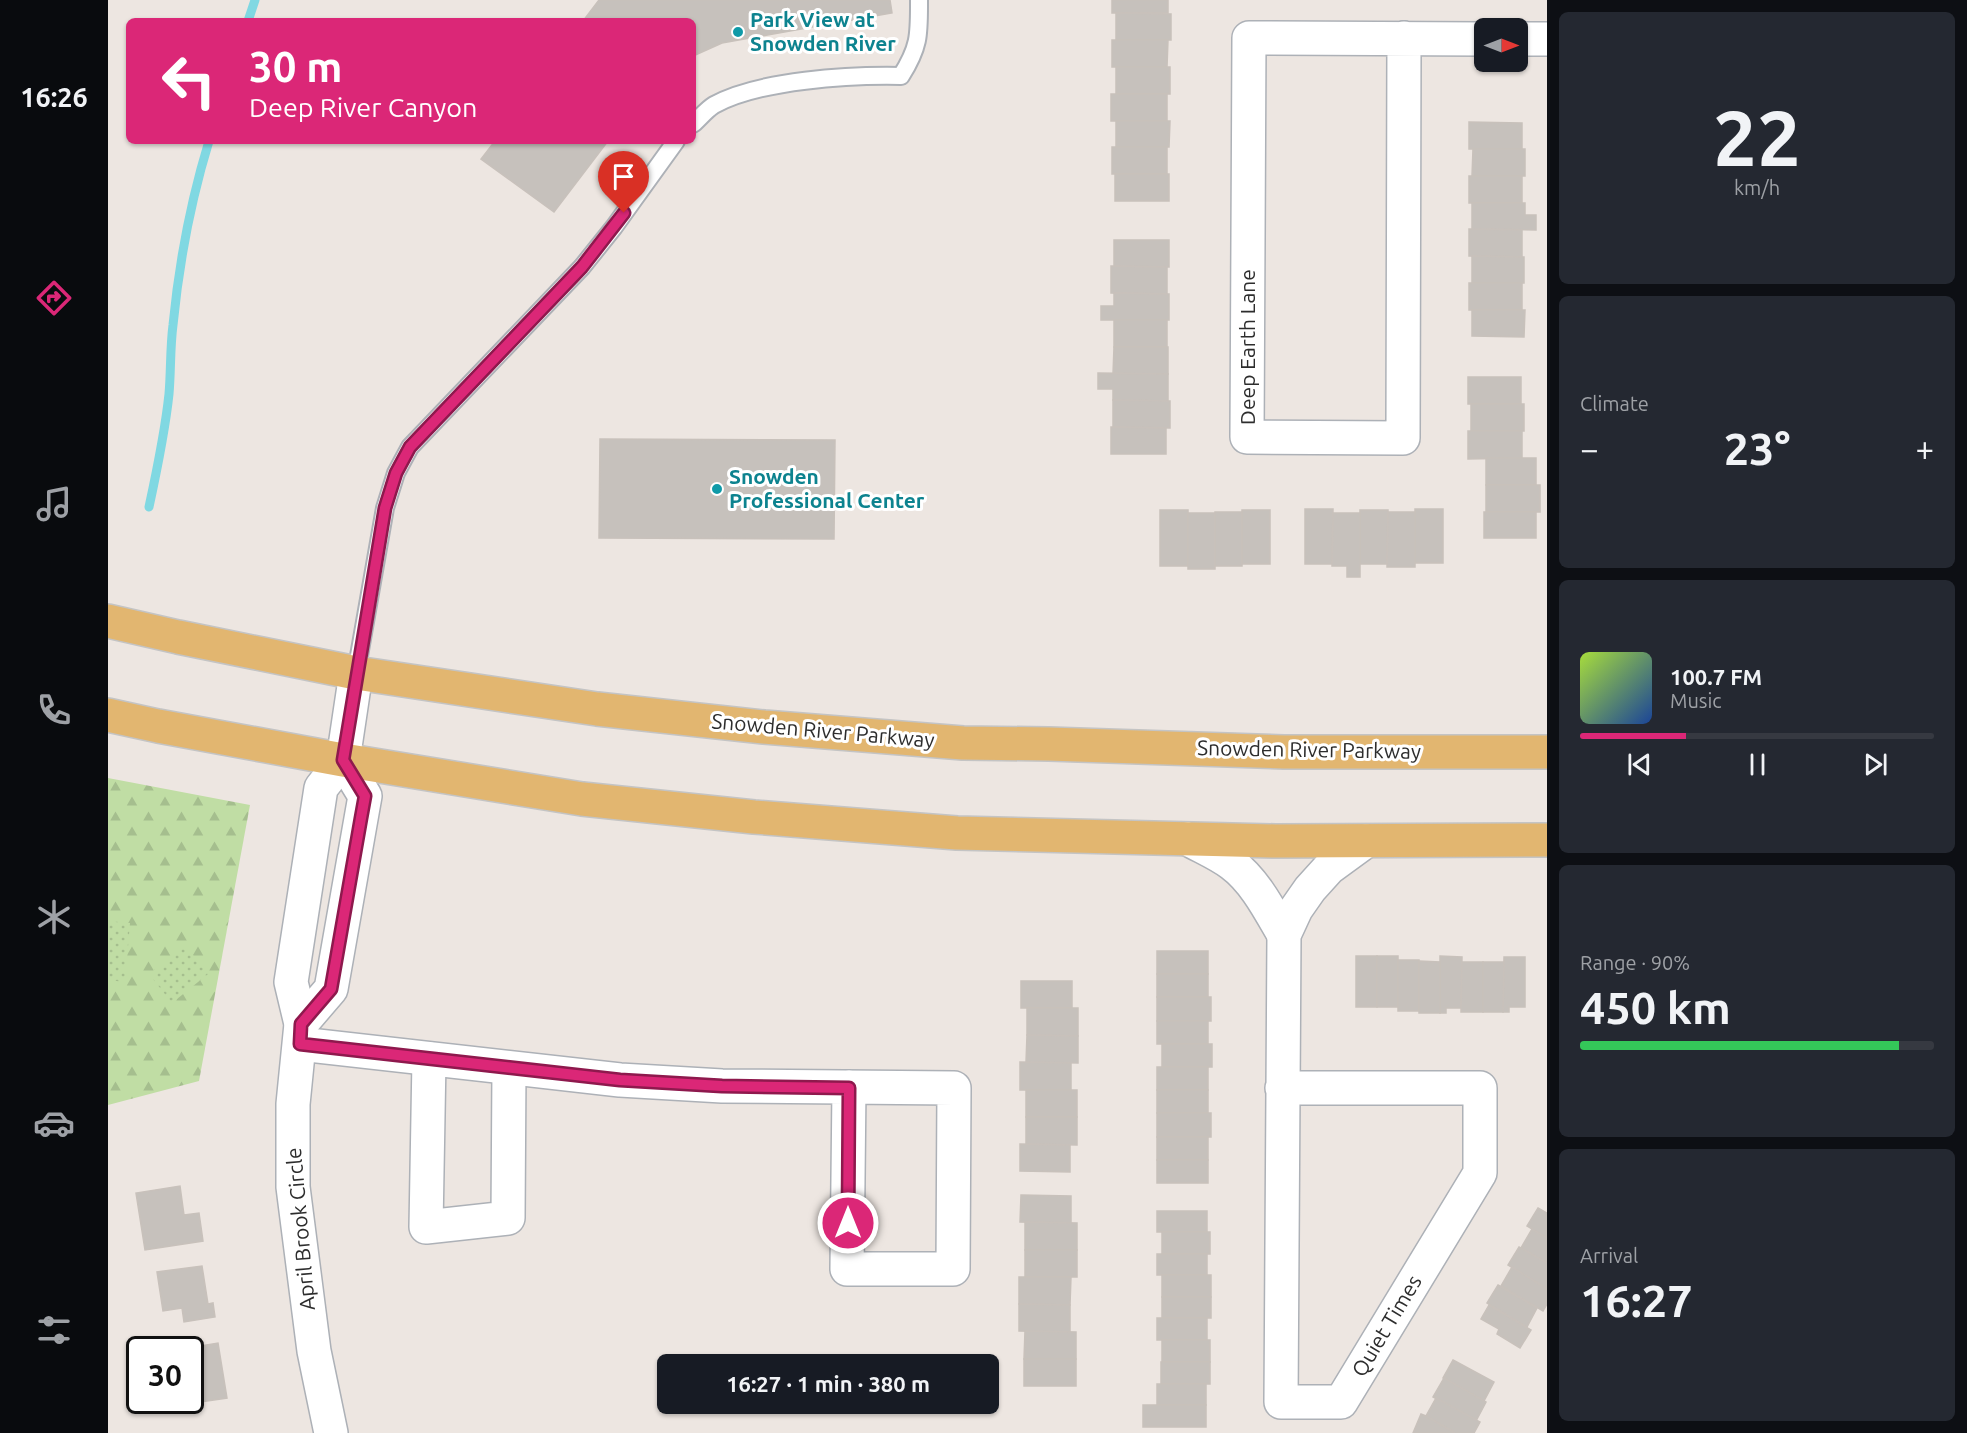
<!DOCTYPE html>
<html lang="en">
<head>
<meta charset="utf-8">
<style>
  :root { --surface:#171b24; --page:#242831; --text:#f1f3f6; --muted:#9ea1a6; --line:#363941; --accent:#db2777 }
  body { margin:0; font-family:Ubuntu,sans-serif; background:var(--page); color:var(--text); height:100vh; display:flex; flex-direction:column; font-size:22px; white-space:nowrap }
  * { box-sizing:border-box; margin:0 }
  p { font-size:20px; color:var(--muted) }
  .icon { flex:none; width:33px; height:33px; fill:none; stroke:currentColor; stroke-width:2; stroke-linecap:round; stroke-linejoin:round }
  .map { position:relative; flex:1; overflow:hidden }
  .panel { display:flex; flex-direction:column; gap:12px; padding:12px; background:#0d0f14; width:420px }
  .panel>* { flex:none }
  .hud { position:absolute; left:18px; top:18px; width:570px; height:126px; border-radius:9px; box-shadow:0 2px 4px #0004; background:#db2777; color:#fff; overflow:hidden }
  .needle { width:39px; rotate:90deg }
  .buttons { position:absolute; left:1366px; top:18px; display:grid; gap:12px }
  .buttons a { display:grid; place-items:center; width:54px; height:54px; border-radius:9px; background:var(--surface); box-shadow:0 2px 4px #0004; font-size:30px }
  .speed { position:absolute; left:18px; top:1336px; display:flex; gap:12px; font-size:30px; font-weight:700; text-align:center }
  .speed>* { display:grid; place-content:center; width:78px; height:78px; border-radius:50%; background:var(--surface); box-shadow:0 2px 4px #0004; line-height:1 }
  .speed .limit { border:3px solid #111; border-radius:9px; background:#fff; color:#111 }
  .pin { position:absolute; display:grid; place-items:center; width:51px; height:51px; color:#fff; margin:-62px -26px; border-radius:50% 50% 50% 0; rotate:-45deg; box-shadow:0 0 6px #0007 }
  .pin .icon { rotate:45deg }
  .me { position:absolute; width:66px; margin:-33px; rotate:0deg; stroke-linejoin:round; filter:drop-shadow(0 0 4px #0008) }
  .turn { display:flex; align-items:center; gap:21px; height:126px; padding:0 24px; font-size:27px }
  .turn .icon { width:78px; height:78px; stroke-width:2.5 }
  .turn b { display:block; font-size:42px; line-height:51px }
  .big { font-size:45px; font-weight:700; line-height:1.1 }
  .panel .widget { flex:1; display:flex; flex-direction:column; justify-content:center; gap:9px; min-width:0; padding:0 21px; border-radius:9px; background:var(--page) }
  .panel .dial { align-items:center; gap:0 }
  .dial b { font-size:78px; line-height:1 }
  .song { display:flex; align-items:center; gap:18px }
  .cover { width:72px; height:72px; border-radius:9px; background:linear-gradient(135deg,hsl(80 70% 55%),hsl(220 70% 35%)) }
  .played { height:6px; border-radius:3px; background:linear-gradient(90deg,var(--accent) 30%,var(--line) 30%) }
  .keys { display:flex; justify-content:space-around; direction:ltr }
  .heat { display:flex; justify-content:space-between; align-items:center; font-size:33px; direction:ltr }
  .charge { height:9px; border-radius:4px; background:linear-gradient(90deg,#34c759 90%,var(--line) 0) }
  .trip { position:absolute; left:549px; top:1354px; width:342px; height:60px; border-radius:9px; background:var(--surface); box-shadow:0 2px 4px #0004; font-weight:700; line-height:60px; text-align:center }
  main { display:flex; flex:1; min-height:0 }
  .tabs { display:flex; flex-direction:column; width:108px; justify-content:space-around; align-items:center; background:#090b0e; color:var(--muted) }
  .tabs .icon { width:42px; height:42px }
  .tabs .selected { color:var(--accent) }
  .tabs b { font-size:27px; color:var(--text) }
  .map>svg:first-child { display:block }
  .forest { fill:url(#forest-firs) }
  .park { fill:url(#park-dots) }
  .lines { fill:none; stroke-linecap:round; stroke-linejoin:round }
  .stream { stroke:#80d8e2; stroke-width:9 }
  .building { fill:#c6c1bc; stroke:#c8c1bb; stroke-width:1.5 }
  .service-casing { stroke:#adb1b7; stroke-width:20 }
  .minor-casing { stroke:#adb1b7; stroke-width:36 }
  .primary-casing { stroke:#c4c4c4; stroke-width:36 }
  .service { stroke:#fff; stroke-width:16 }
  .minor { stroke:#fff; stroke-width:33 }
  .primary { stroke:#e2b670; stroke-width:33 }
  .route-casing { stroke:#8e194d; stroke-width:15 }
  .route { stroke:#db2777; stroke-width:10 }
  .culture-dot { fill:#0f9aa8; stroke:#fff; stroke-width:2 }
  .labels { text-anchor:middle; stroke-width:6; stroke-linejoin:round; paint-order:stroke }
  .culture-label { font-size:21px; font-weight:bold; fill:#0d838f; stroke:#fff; text-anchor:start }
  .street-label { font-size:21px; fill:#2d2d2d; stroke:#fff }
</style>
</head>
<body>
<main>
<nav class="tabs">
<b>16:26</b>
<svg class="icon selected" aria-label="directions" viewBox="0 0 24 24"><path d="M12 3l9 9-9 9-9-9zM9 14v-3h6M13 9l2 2-2 2"/></svg>
<svg class="icon" aria-label="music" viewBox="0 0 24 24"><path d="M9 18V5l10-2v13"/><circle cx="6" cy="18" r="3"/><circle cx="16" cy="16" r="3"/></svg>
<svg class="icon" aria-label="phone" viewBox="0 0 24 24"><path d="M5 4h4l2 5-3 2q2 4 5 5l2-3 5 2v4C11 20 4 13 5 4z"/></svg>
<svg class="icon" aria-label="climate" viewBox="0 0 24 24"><path d="M12 3v18M4 7l16 10M4 17L20 7"/></svg>
<svg class="icon" aria-label="car" viewBox="0 0 24 24"><path d="M5 17H2v-5l4-1 3-4h7l3 4 3 1v5h-3M9 17h6M6 11h13"/><circle cx="7" cy="17" r="2"/><circle cx="17" cy="17" r="2"/></svg>
<svg class="icon" aria-label="filters" viewBox="0 0 24 24"><path d="M4 7h16M4 17h16"/><circle cx="9" cy="7" r="2"/><circle cx="15" cy="17" r="2"/></svg>
</nav>
<div class="map">
<svg width="1439" height="1433" viewBox="0 0 1439 1433">
  <defs>
    <pattern id="forest-firs" width="22" height="20" patternUnits="userSpaceOnUse" patternTransform="scale(1.5)"><rect width="22" height="20" fill="#c0dda4"/><path d="M5 1l3.5 6h-7zM16 11l3.5 6h-7z" fill="#a5be8e"/></pattern>
    <pattern id="park-dots" width="8" height="8" patternUnits="userSpaceOnUse" patternTransform="scale(1.5)"><rect width="8" height="8" fill="#c0dda4"/><path d="M2 2h.1M6 6h.1" fill="none" stroke="#a5be8e" stroke-width="1.8" stroke-linecap="round"/></pattern>
  </defs>
  <rect width="100%" height="100%" fill="#ede6e1"/>
  <!-- forest -->
  <polygon class="forest" points="0,778 142,805 91,1081 0,1105"/>
  <!-- park -->
  <g class="park">
    <polygon points="0,921 22,923 17,982 0,980"/>
    <polygon points="77,945 100,974 64,1003 41,974"/>
  </g>
  <g class="lines">
    <!-- stream -->
    <g class="stream">
      <polyline points="140,21 147,0"/>
      <path d="M41,507c8,-37 16,-75 20,-113 2,-23 1,-46 4,-69 6,-62 18,-125 36,-184"/>
    </g>
  </g>
  <!-- building -->
  <g class="building">
    <polygon points="491,0 782,0 784,13 614,43 585,56 585,21 475,21"/>
    <rect x="1004" y="0" width="56" height="13"/>
    <polygon points="1008,13 1063,14 1063,40 1008,40"/>
    <polygon points="1004,40 1060,40 1059,67 1004,67"/>
    <rect x="1008" y="67" width="54" height="27"/>
    <rect x="1003" y="94" width="56" height="27"/>
    <polygon points="1008,121 1062,121 1061,147 1008,147"/>
    <polygon points="1361,122 1414,123 1414,149 1361,149"/>
    <polygon points="387,141 500,141 446,212 373,159"/>
    <rect x="1004" y="147" width="55" height="27"/>
    <polygon points="1365,149 1417,149 1417,176 1364,176"/>
    <rect x="1007" y="174" width="54" height="27"/>
    <rect x="1361" y="176" width="53" height="27"/>
    <polygon points="1364,203 1417,203 1417,215 1428,215 1428,230 1364,229"/>
    <polygon points="1361,229 1414,230 1414,257 1361,256"/>
    <polygon points="1006,240 1061,240 1061,267 1006,266"/>
    <polygon points="1364,256 1416,257 1416,283 1364,283"/>
    <polygon points="1003,266 1059,267 1059,294 1003,293"/>
    <rect x="1361" y="283" width="53" height="27"/>
    <polygon points="1006,293 1061,294 1061,320 993,320 993,306 1006,306"/>
    <polygon points="1364,310 1417,310 1416,337 1364,336"/>
    <rect x="1006" y="320" width="53" height="27"/>
    <polygon points="1006,347 1060,347 1060,374 1005,374"/>
    <polygon points="990,373 1060,374 1060,401 1005,400 1005,389 990,389"/>
    <rect x="1360" y="377" width="53" height="27"/>
    <polygon points="1005,400 1062,401 1062,428 1005,427"/>
    <rect x="1363" y="404" width="53" height="27"/>
    <polygon points="1003,427 1058,428 1058,454 1003,454"/>
    <polygon points="1360,431 1414,431 1414,458 1360,459"/>
    <polygon points="492,439 727,440 726,539 491,538"/>
    <rect x="1378" y="458" width="50" height="27"/>
    <rect x="1378" y="485" width="54" height="27"/>
    <polygon points="1197,509 1225,509 1224,564 1197,564"/>
    <rect x="1307" y="509" width="28" height="54"/>
    <rect x="1052" y="510" width="28" height="56"/>
    <rect x="1134" y="510" width="28" height="54"/>
    <polygon points="1252,510 1280,510 1279,564 1252,564"/>
    <rect x="1107" y="512" width="27" height="54"/>
    <polygon points="1280,512 1307,512 1307,567 1279,567"/>
    <rect x="1376" y="512" width="52" height="26"/>
    <rect x="1080" y="513" width="27" height="56"/>
    <polygon points="1225,513 1252,513 1252,577 1239,577 1239,566 1224,566"/>
    <rect x="1049" y="951" width="51" height="23"/>
    <rect x="1248" y="956" width="21" height="51"/>
    <rect x="1269" y="956" width="21" height="51"/>
    <polygon points="1332,956 1354,957 1353,1008 1338,1008 1338,1013 1332,1013"/>
    <polygon points="1396,957 1417,957 1417,1007 1401,1007 1401,1012 1395,1012"/>
    <rect x="1290" y="960" width="21" height="51"/>
    <polygon points="1311,961 1332,962 1332,1013 1311,1013"/>
    <polygon points="1354,962 1375,962 1375,1012 1353,1012"/>
    <polygon points="1375,962 1396,962 1395,1012 1375,1012"/>
    <rect x="1049" y="974" width="51" height="23"/>
    <rect x="913" y="981" width="51" height="27"/>
    <rect x="1049" y="997" width="54" height="24"/>
    <polygon points="919,1008 970,1008 970,1036 919,1035"/>
    <rect x="1049" y="1021" width="51" height="23"/>
    <polygon points="919,1035 970,1036 970,1063 918,1062"/>
    <rect x="1054" y="1044" width="50" height="23"/>
    <polygon points="912,1062 963,1063 963,1090 912,1090"/>
    <rect x="1049" y="1067" width="51" height="23"/>
    <rect x="918" y="1090" width="51" height="27"/>
    <rect x="1049" y="1090" width="51" height="23"/>
    <rect x="1049" y="1113" width="54" height="24"/>
    <polygon points="918,1117 969,1117 969,1145 918,1144"/>
    <rect x="1049" y="1137" width="51" height="23"/>
    <polygon points="912,1144 962,1145 962,1172 912,1171"/>
    <rect x="1049" y="1160" width="51" height="23"/>
    <polygon points="72,1186 76,1215 91,1213 95,1241 37,1250 28,1193"/>
    <polygon points="913,1195 963,1196 963,1223 912,1222"/>
    <polygon points="1430,1208 1439,1213 1439,1238 1419,1226"/>
    <rect x="1049" y="1211" width="50" height="21"/>
    <polygon points="917,1222 969,1223 969,1250 917,1250"/>
    <polygon points="1424,1229 1439,1238 1439,1263 1413,1248"/>
    <rect x="1054" y="1232" width="48" height="22"/>
    <polygon points="1411,1247 1439,1263 1439,1289 1400,1265"/>
    <rect x="917" y="1250" width="52" height="27"/>
    <rect x="1049" y="1254" width="50" height="21"/>
    <polygon points="94,1266 100,1304 105,1303 107,1317 76,1322 74,1308 55,1311 49,1272"/>
    <polygon points="1404,1267 1439,1289 1439,1304 1435,1311 1393,1286"/>
    <rect x="1054" y="1275" width="49" height="22"/>
    <polygon points="911,1277 963,1277 962,1305 911,1304"/>
    <polygon points="1390,1285 1429,1308 1419,1327 1379,1303"/>
    <rect x="1054" y="1297" width="49" height="21"/>
    <polygon points="911,1304 962,1305 962,1332 911,1331"/>
    <polygon points="1381,1305 1423,1330 1412,1348 1389,1334 1391,1329 1373,1319"/>
    <rect x="1049" y="1318" width="50" height="22"/>
    <polygon points="917,1331 968,1332 968,1359 916,1359"/>
    <rect x="1054" y="1340" width="48" height="22"/>
    <polygon points="110,1343 119,1398 65,1406 64,1401 82,1401 82,1350 68,1350"/>
    <rect x="916" y="1359" width="52" height="27"/>
    <polygon points="1345,1360 1386,1382 1376,1401 1335,1378"/>
    <rect x="1053" y="1362" width="49" height="22"/>
    <polygon points="1336,1378 1378,1402 1368,1421 1325,1397"/>
    <rect x="1049" y="1384" width="49" height="21"/>
    <polygon points="1328,1398 1372,1422 1366,1433 1347,1433 1318,1416"/>
    <rect x="1035" y="1405" width="63" height="22"/>
    <polygon points="1313,1414 1318,1416 1347,1433 1305,1433"/>
  </g>
  <g class="lines">
    <!-- service casing -->
    <g class="service-casing">
      <g id="service">
        <path d="M585,124c7,-6 13,-14 21,-19 45,-25 136,-30 187,-29 19,-30 18,-42 18,-76"/>
        <polyline points="248,673 277,508 288,473 302,447 474,267 506,227 568,141"/>
      </g>
    </g>
    <!-- minor casing -->
    <g class="minor-casing">
      <g id="minor">
        <polyline points="1296,38 1295,438 1139,437 1141,38 1377,39"/>
        <polyline points="1410,39 1439,39"/>
        <path d="M1080,839c14,8 31,15 44,25 23,17 38,47 52,71"/>
        <polyline points="193,1024 223,989 257,796 235,760"/>
        <polyline points="192,1044 512,1080 614,1086 846,1088 845,1269 739,1269 741,1087"/>
        <polyline points="321,1059 318,1227 400,1218 401,1069"/>
        <polyline points="1174,1088 1372,1088 1372,1173 1233,1402 1173,1402 1176,935 1188,909 1202,889 1221,868 1258,841"/>
        <polyline points="223,1433 206,1351 185,1187 185,1104 193,1024 183,982 213,788 235,760 248,673"/>
      </g>
    </g>
    <!-- primary casing -->
    <g class="primary-casing">
      <g id="primary">
        <polyline points="0,621 70,637 248,673 489,709 656,727 855,743 941,744 1176,752 1439,752"/>
        <polyline points="0,715 50,726 235,760 474,799 646,817 849,833 1167,841 1439,840"/>
      </g>
    </g>
    <!-- service -->
    <use href="#service" class="service"/>
    <!-- minor -->
    <use href="#minor" class="minor"/>
    <!-- primary -->
    <use href="#primary" class="primary"/>
  </g>
  <g class="lines">
    <!-- route casing -->
    <g class="route-casing">
      <polyline id="route" points="516,213 474,267 302,447 288,473 277,508 235,760 257,796 253,818 223,989 193,1024 192,1044 512,1080 614,1086 741,1088 740,1223"/>
    </g>
    <!-- route -->
    <use href="#route" class="route"/>
  </g>
  <!-- markers -->
  <g class="culture-dot">
    <circle cx="630" cy="32" r="6"/>
    <circle cx="609" cy="489" r="6"/>
  </g>
  <g class="labels">
    <!-- culture labels -->
    <g class="culture-label">
      <text x="642" y="27">Park View at<tspan x="642" dy="24">Snowden River</tspan></text>
      <text x="621" y="484">Snowden<tspan x="621" dy="24">Professional Center</tspan></text>
    </g>
    <!-- street labels -->
    <g class="street-label">
      <text transform="translate(1140 347) rotate(-90)" y="7">Deep Earth Lane</text>
      <text transform="translate(715 731) rotate(5)" y="7">Snowden River Parkway</text>
      <text transform="translate(1201 750) rotate(1)" y="7">Snowden River Parkway</text>
      <text transform="translate(193 1229) rotate(-95)" y="7">April Brook Circle</text>
      <text transform="translate(1279 1326) rotate(-59)" y="7">Quiet Times</text>
    </g>
  </g>
</svg>
<div class="buttons">
<a><svg class="needle" viewBox="-14 -14 28 28"><path d="M0-13l5 13h-10z" fill="#e53935"/><path d="M0 13l5-13h-10z" fill="#9ea1a6"/></svg></a>
</div>
<div class="speed"><div class="limit">30</div></div>
<div class="pin" style="left:516px;top:213px;background:#d93025"><svg class="icon" aria-label="arrive" viewBox="0 0 24 24"><path d="M6 21V4h12l-3 4 3 4H6"/></svg></div>
<svg class="me" style="left:740px;top:1223px" viewBox="-20 -20 40 40"><circle r="17" fill="#db2777" stroke="#fff" stroke-width="3"/><path d="M0-11L8 9 0 5-8 9z" fill="#fff"/></svg>
<div class="trip">16:27 · 1 min · 380 m</div>
<div class="hud">
<div class="turn"><svg class="icon" aria-label="left" viewBox="0 0 24 24"><path d="M17 20v-9H6M10 6l-5 5 5 5"/></svg><div><b>30 m</b>Deep River Canyon</div></div>
</div>
</div>
<section class="panel">
<div class="widget dial"><b>22</b><p>km/h</p></div>
<div class="widget"><p>Climate</p>
<div class="heat"><a>−</a><b class="big">23°</b><a>+</a></div>
</div>
<div class="widget">
<div class="song"><i class="cover"></i><div><b>100.7 FM</b><p>Music</p></div></div>
<div class="played"></div>
<div class="keys"><svg class="icon" aria-label="previous" viewBox="0 0 24 24"><path d="M18 5L8 12l10 7zM5 5v14"/></svg><svg class="icon" aria-label="pause" viewBox="0 0 24 24"><path d="M8 5v14M16 5v14"/></svg><svg class="icon" aria-label="next" viewBox="0 0 24 24"><path d="M6 5l10 7-10 7zM19 5v14"/></svg></div>
</div>
<div class="widget"><p>Range · 90%</p><b class="big">450 km</b><div class="charge"></div></div>
<div class="widget"><p>Arrival</p><b class="big">16:27</b></div>
</section>
</main>
</body>
</html>
